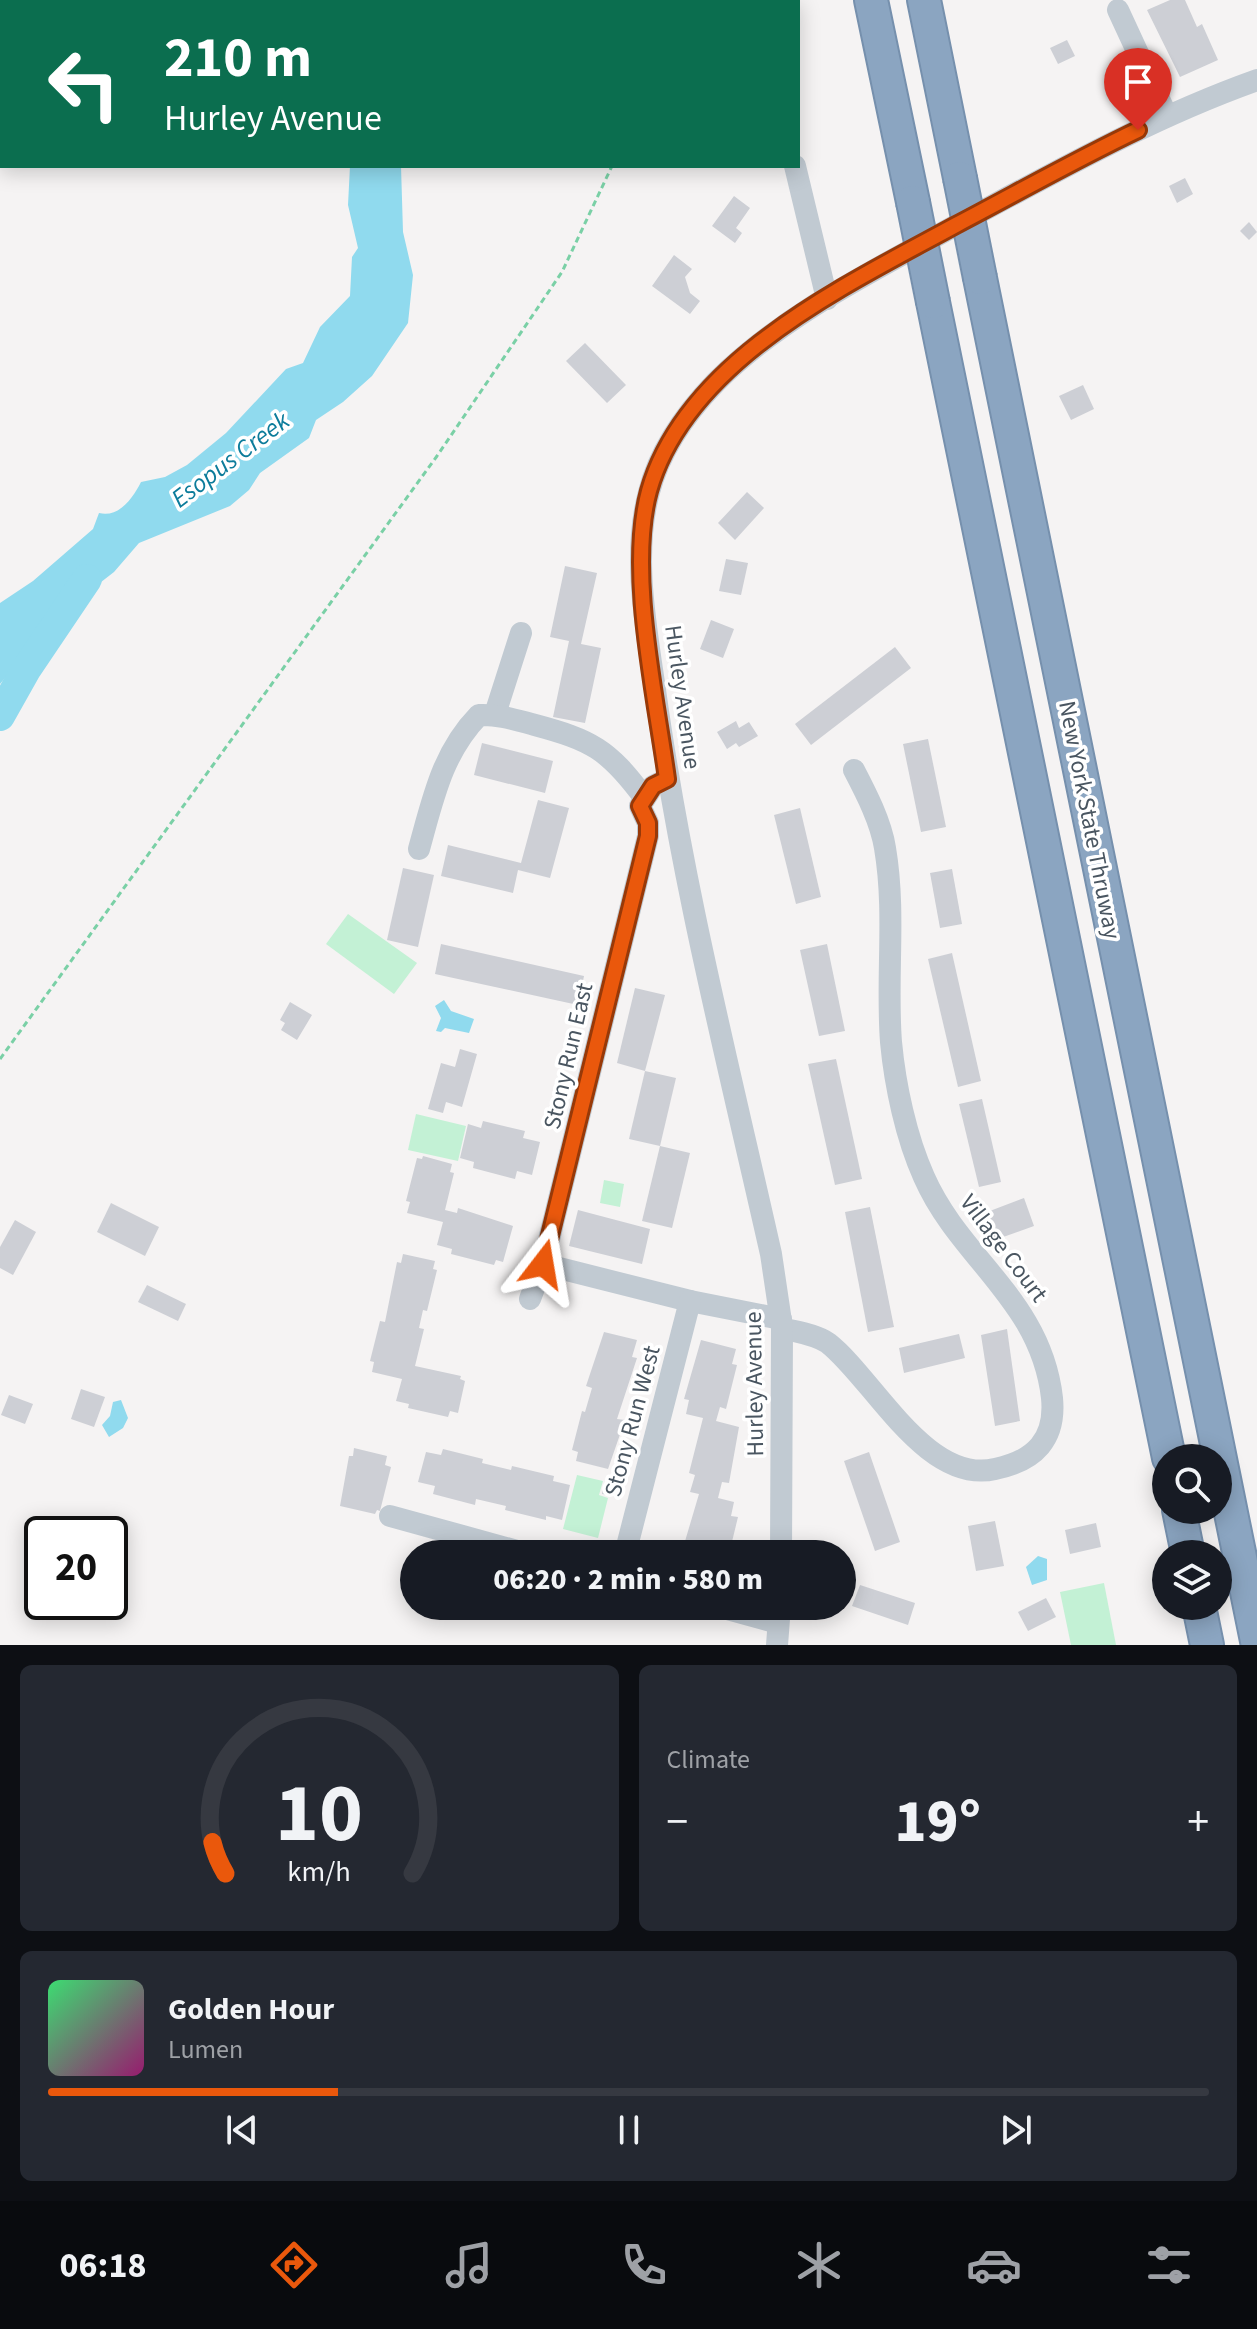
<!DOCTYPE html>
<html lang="en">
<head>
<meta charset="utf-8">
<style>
  :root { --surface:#171b24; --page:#242831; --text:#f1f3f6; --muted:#9ea1a6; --line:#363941; --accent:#ea580c }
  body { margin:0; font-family:"Source Sans 3",sans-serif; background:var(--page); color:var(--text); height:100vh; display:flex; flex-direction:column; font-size:30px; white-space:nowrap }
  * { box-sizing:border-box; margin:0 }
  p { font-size:26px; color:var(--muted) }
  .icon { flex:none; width:44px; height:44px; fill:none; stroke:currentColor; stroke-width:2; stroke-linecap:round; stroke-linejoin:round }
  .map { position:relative; height:1645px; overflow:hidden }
  .sheet { display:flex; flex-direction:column; gap:20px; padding:20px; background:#0d0f14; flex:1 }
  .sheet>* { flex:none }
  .guide { position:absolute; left:0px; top:0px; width:800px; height:168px; box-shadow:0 4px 20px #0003; background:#0b6e4f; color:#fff; overflow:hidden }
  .controls { position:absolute; left:1152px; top:1444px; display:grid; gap:16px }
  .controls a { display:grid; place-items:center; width:80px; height:80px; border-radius:50%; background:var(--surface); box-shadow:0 4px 20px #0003; font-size:40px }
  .speed { position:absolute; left:24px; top:1516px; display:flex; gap:16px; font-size:40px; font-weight:700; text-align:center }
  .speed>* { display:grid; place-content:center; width:104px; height:104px; border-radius:50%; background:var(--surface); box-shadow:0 4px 20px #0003; line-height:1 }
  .speed .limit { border:4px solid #111; border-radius:12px; background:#fff; color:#111 }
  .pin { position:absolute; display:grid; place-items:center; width:68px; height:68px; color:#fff; margin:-82px -34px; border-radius:50% 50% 50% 0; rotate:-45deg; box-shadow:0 0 8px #0007 }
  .pin .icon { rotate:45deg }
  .me { position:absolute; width:88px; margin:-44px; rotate:14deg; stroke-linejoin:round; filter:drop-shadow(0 0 6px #0008) }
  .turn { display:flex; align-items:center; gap:28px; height:168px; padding:0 32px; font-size:36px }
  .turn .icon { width:104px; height:104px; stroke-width:2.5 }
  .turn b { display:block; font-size:56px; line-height:68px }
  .big { font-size:60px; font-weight:800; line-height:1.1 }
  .sheet .widget { flex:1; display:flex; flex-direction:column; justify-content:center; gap:12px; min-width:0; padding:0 28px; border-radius:12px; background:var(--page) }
  .sheet .dial { align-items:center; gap:0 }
  .dial svg { height:208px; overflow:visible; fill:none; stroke:var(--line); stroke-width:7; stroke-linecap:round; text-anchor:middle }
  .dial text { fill:var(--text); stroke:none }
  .song { display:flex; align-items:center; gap:24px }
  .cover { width:96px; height:96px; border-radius:12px; background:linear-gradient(135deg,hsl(140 70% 55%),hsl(320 70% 35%)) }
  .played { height:8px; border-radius:4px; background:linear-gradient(90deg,var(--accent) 25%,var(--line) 25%) }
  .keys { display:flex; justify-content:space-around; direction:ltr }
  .heat { display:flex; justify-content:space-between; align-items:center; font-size:44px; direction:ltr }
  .sheet .tiles { flex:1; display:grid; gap:20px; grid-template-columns:1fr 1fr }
  .widget:last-child { grid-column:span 2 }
  .trip { position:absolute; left:400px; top:1540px; width:456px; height:80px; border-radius:40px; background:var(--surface); box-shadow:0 4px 20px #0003; font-weight:800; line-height:80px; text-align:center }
  .menu { display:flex; height:128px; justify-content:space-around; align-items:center; background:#090b0e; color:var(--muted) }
  .menu .icon { width:56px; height:56px }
  .menu .selected { color:var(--accent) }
  .menu b { font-size:36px; color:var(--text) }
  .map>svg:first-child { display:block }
  .green { fill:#c3f1d5 }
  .water { fill:#90daee }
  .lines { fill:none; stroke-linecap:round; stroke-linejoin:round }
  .river { stroke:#90daee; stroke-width:30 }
  .building { fill:#cdcfd5 }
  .highway-casing { stroke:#7690ad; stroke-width:36 }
  .path { stroke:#7ad0a6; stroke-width:3; stroke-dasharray:6 4; stroke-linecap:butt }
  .minor { stroke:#c1cad2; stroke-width:22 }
  .highway { stroke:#8ba5c1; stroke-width:32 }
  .rail-casing { stroke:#b5b8bd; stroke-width:8 }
  .rail { stroke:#fff; stroke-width:5; stroke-dasharray:15; stroke-linecap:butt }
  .highway-bridge-casing { stroke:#7690ad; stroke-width:36; stroke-linecap:butt }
  .highway-bridge { stroke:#8ba5c1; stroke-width:32 }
  .route-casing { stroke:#983908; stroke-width:20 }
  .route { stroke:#ea580c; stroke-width:14 }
  .labels { text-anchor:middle; stroke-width:7; stroke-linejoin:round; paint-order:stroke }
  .street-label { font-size:24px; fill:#4a5661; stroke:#fff }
  .water-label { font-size:26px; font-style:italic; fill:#0c7c9b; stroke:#fff }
</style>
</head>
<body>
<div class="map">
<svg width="1257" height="1645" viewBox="0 0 1257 1645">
  <rect width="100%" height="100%" fill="#f5f3f3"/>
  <!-- green -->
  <g class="green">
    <polygon points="348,914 417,963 394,994 326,944"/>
    <polygon points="416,1114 466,1126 458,1161 408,1150"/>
    <polygon points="604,1180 624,1184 620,1207 600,1203"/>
    <polygon points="577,1475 603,1481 599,1495 608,1498 598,1538 563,1529"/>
    <polygon points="1104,1583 1116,1645 1071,1645 1060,1592"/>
  </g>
  <!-- water -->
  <g class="water">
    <path d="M350,166h51l2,66 10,43 -5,48 -36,53 -29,26 -27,18 -7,18 -49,35 -11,17 -19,16 -91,37 -25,29 -58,45 -56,67v-81l33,-22 60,-52 6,-16c20,5 34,-15 42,-31l24,-5 22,-12 39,-32 60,-64 17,-6 17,-36 30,-31 2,-39 6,-9 -10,-43z"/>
    <polygon points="444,1000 451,1011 474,1019 469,1033 445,1028 441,1032 436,1031 441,1018 435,1006"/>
    <polygon points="121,1400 128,1418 123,1428 109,1437 102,1425 110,1416 113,1402"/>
    <polygon points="1038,1556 1047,1559 1047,1580 1032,1585 1026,1567"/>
  </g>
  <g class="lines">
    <!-- river -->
    <polyline class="river" points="0,716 27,668 87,579"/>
  </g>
  <!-- building -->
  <g class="building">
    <polygon points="1170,0 1185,0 1197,27 1202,24 1218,60 1180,77 1147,10"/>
    <polygon points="1067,40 1075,56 1058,64 1050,48"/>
    <polygon points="1185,178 1193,194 1177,203 1169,186"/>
    <polygon points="734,196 750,208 736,228 742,233 735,243 712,226"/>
    <polygon points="1249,222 1257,232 1249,240 1240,231"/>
    <polygon points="674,255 692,269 685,277 690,293 700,301 690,314 652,286"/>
    <polygon points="585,343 626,385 607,403 566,361"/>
    <polygon points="1083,385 1094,409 1071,420 1059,396"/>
    <polygon points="747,492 764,508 735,540 718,523"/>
    <polygon points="726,559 748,563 741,595 719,591"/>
    <polygon points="565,566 597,573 581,644 601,648 585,723 553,717 569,641 550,637"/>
    <polygon points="711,620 734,629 723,658 700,649"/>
    <polygon points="895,647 911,668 811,745 795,724"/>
    <polygon points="736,721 739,728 749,722 758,736 739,747 736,743 727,749 717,732"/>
    <polygon points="928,739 946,827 921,832 903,744"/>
    <polygon points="482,743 553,761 545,793 474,775"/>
    <polygon points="538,800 569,808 550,878 518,870 513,893 441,876 448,845 521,863"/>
    <polygon points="800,808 821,897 796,904 774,815"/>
    <polygon points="403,868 434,875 418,947 387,940"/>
    <polygon points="952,869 962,924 940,928 930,873"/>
    <polygon points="441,944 584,976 578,1005 435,974"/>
    <polygon points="827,944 845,1031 819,1036 800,950"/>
    <polygon points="952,953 981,1081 958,1087 928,959"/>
    <polygon points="635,988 665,995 645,1071 617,1063"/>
    <polygon points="290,1002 312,1015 297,1040 281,1030 285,1023 280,1020"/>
    <polygon points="460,1049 477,1054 462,1107 446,1102 443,1113 428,1109 441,1063 455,1067"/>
    <polygon points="836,1059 862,1179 835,1185 808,1064"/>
    <polygon points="645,1071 676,1078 660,1146 629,1139"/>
    <polygon points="982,1099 1001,1182 979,1187 959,1104"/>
    <polygon points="483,1121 525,1131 523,1138 540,1142 532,1175 517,1171 515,1179 473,1168 474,1162 460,1158 468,1124 481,1128"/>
    <polygon points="660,1146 690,1153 672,1228 642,1221"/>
    <polygon points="423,1156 452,1164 450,1172 454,1173 445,1210 457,1213 458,1208 513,1226 503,1262 496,1260 494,1265 451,1254 452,1249 437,1245 443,1222 407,1213 410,1202 406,1201 417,1158 422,1159"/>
    <polygon points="1024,1198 1034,1226 992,1241 982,1214"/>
    <polygon points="111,1203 159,1227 145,1256 97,1232"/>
    <polygon points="870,1207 894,1327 868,1332 845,1212"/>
    <polygon points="578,1210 650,1229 642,1264 569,1246"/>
    <polygon points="15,1220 36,1232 13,1275 0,1268 0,1247"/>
    <polygon points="403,1254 435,1261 433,1269 437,1270 427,1311 423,1310 419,1328 424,1329 415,1366 461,1376 460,1379 465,1381 458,1413 450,1411 448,1417 408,1408 409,1404 396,1401 402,1379 372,1372 374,1362 370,1361 380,1321 385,1322 397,1262 401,1263"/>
    <polygon points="147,1285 186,1304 178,1321 138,1302"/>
    <polygon points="1007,1329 1020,1421 995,1426 981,1335"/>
    <polygon points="604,1332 637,1340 632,1357 637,1358 617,1419 625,1420 608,1469 576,1461 578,1452 572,1450 582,1411 585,1412 592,1388 586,1386"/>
    <polygon points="959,1334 965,1358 904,1373 899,1348"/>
    <polygon points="701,1340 736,1349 732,1364 737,1365 726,1409 720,1407 716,1421 739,1427 729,1483 722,1482 718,1498 734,1502 731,1516 738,1517 729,1554 689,1554 690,1550 683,1548 699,1494 690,1492 695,1475 689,1473 703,1418 686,1414 689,1400 684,1399"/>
    <polygon points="81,1389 105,1397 94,1427 71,1419"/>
    <polygon points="9,1395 33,1404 25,1424 1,1415"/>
    <polygon points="354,1448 387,1456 385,1465 391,1467 380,1511 377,1510 375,1514 340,1506 349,1456 353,1456"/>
    <polygon points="443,1449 483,1459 482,1463 511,1470 512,1466 554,1476 553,1481 570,1485 562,1520 546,1516 546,1520 505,1510 506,1506 476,1499 475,1505 433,1494 435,1486 418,1482 426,1452 441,1455"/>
    <polygon points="869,1452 900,1542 875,1551 844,1461"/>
    <polygon points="604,1484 612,1486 609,1495 602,1494"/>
    <polygon points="995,1521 1004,1566 976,1571 968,1526"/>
    <polygon points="1096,1523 1101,1547 1070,1554 1065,1530"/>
    <polygon points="860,1585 915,1603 908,1625 852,1606"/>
    <polygon points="1046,1598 1056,1617 1028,1631 1018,1612"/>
  </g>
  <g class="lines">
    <!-- highway casing -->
    <g class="highway-casing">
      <g id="highway">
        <polyline points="871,0 913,202"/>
        <polyline points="924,0 960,178"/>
        <polyline points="980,278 1257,1641"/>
        <polyline points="933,302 1169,1458"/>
        <polyline points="1179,1510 1188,1554"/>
        <polyline points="1199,1606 1207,1645"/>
      </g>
    </g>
    <!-- path -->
    <g class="path">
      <polyline points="787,2 789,0"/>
      <polyline points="0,1059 437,456 562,272 612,166"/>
    </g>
    <!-- minor -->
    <g class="minor">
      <polyline points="756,0 756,2"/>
      <polyline points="1118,10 1167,116"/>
      <polyline points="795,166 827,299"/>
      <polyline points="495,714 521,633"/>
      <path d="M419,849c14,-50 23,-96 60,-134 20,-1 37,5 56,10 56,15 73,24 108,71"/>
      <polyline points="543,1264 690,1301 781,1319"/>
      <polyline points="530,1299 543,1264 648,836 648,823 640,806 653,786 667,779"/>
      <path d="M782,1328c14,4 33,6 46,15 45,35 98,142 167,126 40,-8 61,-30 57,-71 -11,-98 -92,-139 -128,-221 -18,-40 -29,-92 -33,-135 -5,-65 5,-129 -6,-194 -4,-26 -19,-55 -31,-78"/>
      <polyline points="390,1516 528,1554"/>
      <polyline points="625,1554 690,1301"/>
      <path d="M781,1554l1,-226 -11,-74c-42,-187 -90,-374 -116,-564 -9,-63 -23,-135 -6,-198 11,-43 37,-79 67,-110 68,-68 161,-113 244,-159 97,-52 193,-106 297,-143"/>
      <polyline points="716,1606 778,1623"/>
      <polyline points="777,1645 780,1606"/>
    </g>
    <!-- highway -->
    <use href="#highway" class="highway"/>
    <!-- rail casing -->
    <g class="rail-casing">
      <g id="rail">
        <polyline points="237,2 242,0"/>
        <polyline points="0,105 2,104"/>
      </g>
    </g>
    <!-- rail -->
    <use href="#rail" class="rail"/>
    <!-- highway-bridge casing -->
    <g class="highway-bridge-casing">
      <g id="highway-bridge">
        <polyline points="960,178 980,278"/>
        <polyline points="913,202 933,302"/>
      </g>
    </g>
    <!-- highway-bridge -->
    <use href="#highway-bridge" class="highway-bridge"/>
  </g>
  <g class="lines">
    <!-- route casing -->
    <g class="route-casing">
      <path id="route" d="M543,1264l105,-428v-13l-8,-17 13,-20 14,-7c-11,-82 -40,-208 -18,-288 37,-131 197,-206 307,-266 61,-32 121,-66 182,-95"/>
    </g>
    <!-- route -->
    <use href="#route" class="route"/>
  </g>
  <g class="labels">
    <!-- street labels -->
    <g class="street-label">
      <text transform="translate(683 697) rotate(82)" y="8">Hurley Avenue</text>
      <text transform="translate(1090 820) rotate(79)" y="8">New York State Thruway</text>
      <text transform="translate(568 1056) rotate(-77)" y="8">Stony Run East</text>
      <text transform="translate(1004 1248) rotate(53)" y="8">Village Court</text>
      <text transform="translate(754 1384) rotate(-91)" y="8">Hurley Avenue</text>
      <text transform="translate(632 1421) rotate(-75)" y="8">Stony Run West</text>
    </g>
    <!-- water labels -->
    <g class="water-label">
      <text transform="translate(230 459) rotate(-37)" y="9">Esopus Creek</text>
    </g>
  </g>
</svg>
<div class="controls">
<a><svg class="icon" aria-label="search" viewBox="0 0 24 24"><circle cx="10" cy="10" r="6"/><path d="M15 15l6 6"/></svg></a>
<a><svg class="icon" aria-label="layers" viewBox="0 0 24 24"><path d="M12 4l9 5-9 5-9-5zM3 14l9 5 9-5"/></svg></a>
</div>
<div class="speed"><div class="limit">20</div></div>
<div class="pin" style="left:1138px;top:130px;background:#d93025"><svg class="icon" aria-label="arrive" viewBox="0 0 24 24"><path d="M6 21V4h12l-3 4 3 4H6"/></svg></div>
<svg class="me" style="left:543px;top:1264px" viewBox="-20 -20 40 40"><path d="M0-17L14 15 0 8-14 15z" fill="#ea580c" stroke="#fff" stroke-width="4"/></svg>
<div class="trip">06:20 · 2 min · 580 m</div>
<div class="guide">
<div class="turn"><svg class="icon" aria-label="left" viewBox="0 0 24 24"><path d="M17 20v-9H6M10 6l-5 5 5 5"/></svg><div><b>210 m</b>Hurley Avenue</div></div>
</div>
</div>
<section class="sheet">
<div class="tiles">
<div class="widget dial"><svg viewBox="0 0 100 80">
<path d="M14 69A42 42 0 1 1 86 69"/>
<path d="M14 69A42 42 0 0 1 9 57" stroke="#ea580c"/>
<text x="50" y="56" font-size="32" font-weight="700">10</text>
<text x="50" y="72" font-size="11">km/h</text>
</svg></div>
<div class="widget"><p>Climate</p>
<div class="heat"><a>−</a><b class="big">19°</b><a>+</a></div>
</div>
<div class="widget">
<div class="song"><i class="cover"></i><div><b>Golden Hour</b><p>Lumen</p></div></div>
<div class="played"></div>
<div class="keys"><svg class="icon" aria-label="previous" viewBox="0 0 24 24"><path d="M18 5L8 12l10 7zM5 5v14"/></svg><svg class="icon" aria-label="pause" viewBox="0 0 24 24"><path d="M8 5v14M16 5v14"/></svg><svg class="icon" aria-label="next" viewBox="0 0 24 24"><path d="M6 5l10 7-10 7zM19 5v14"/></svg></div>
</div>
</div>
</section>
<nav class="menu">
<b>06:18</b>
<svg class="icon selected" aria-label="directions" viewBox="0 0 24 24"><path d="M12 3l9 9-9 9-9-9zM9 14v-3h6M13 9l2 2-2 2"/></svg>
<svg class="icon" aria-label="music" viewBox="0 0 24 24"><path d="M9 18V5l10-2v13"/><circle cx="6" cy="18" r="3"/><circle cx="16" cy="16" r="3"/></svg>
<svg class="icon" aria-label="phone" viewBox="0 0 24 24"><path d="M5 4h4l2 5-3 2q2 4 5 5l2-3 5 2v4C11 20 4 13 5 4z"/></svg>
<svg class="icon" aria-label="climate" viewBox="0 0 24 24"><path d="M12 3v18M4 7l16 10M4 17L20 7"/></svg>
<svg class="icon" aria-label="car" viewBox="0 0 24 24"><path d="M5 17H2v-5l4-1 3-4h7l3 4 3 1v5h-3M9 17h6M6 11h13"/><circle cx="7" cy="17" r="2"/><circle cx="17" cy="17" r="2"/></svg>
<svg class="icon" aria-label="filters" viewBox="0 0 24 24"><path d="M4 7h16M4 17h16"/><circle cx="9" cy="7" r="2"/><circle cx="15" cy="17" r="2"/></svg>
</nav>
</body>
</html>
